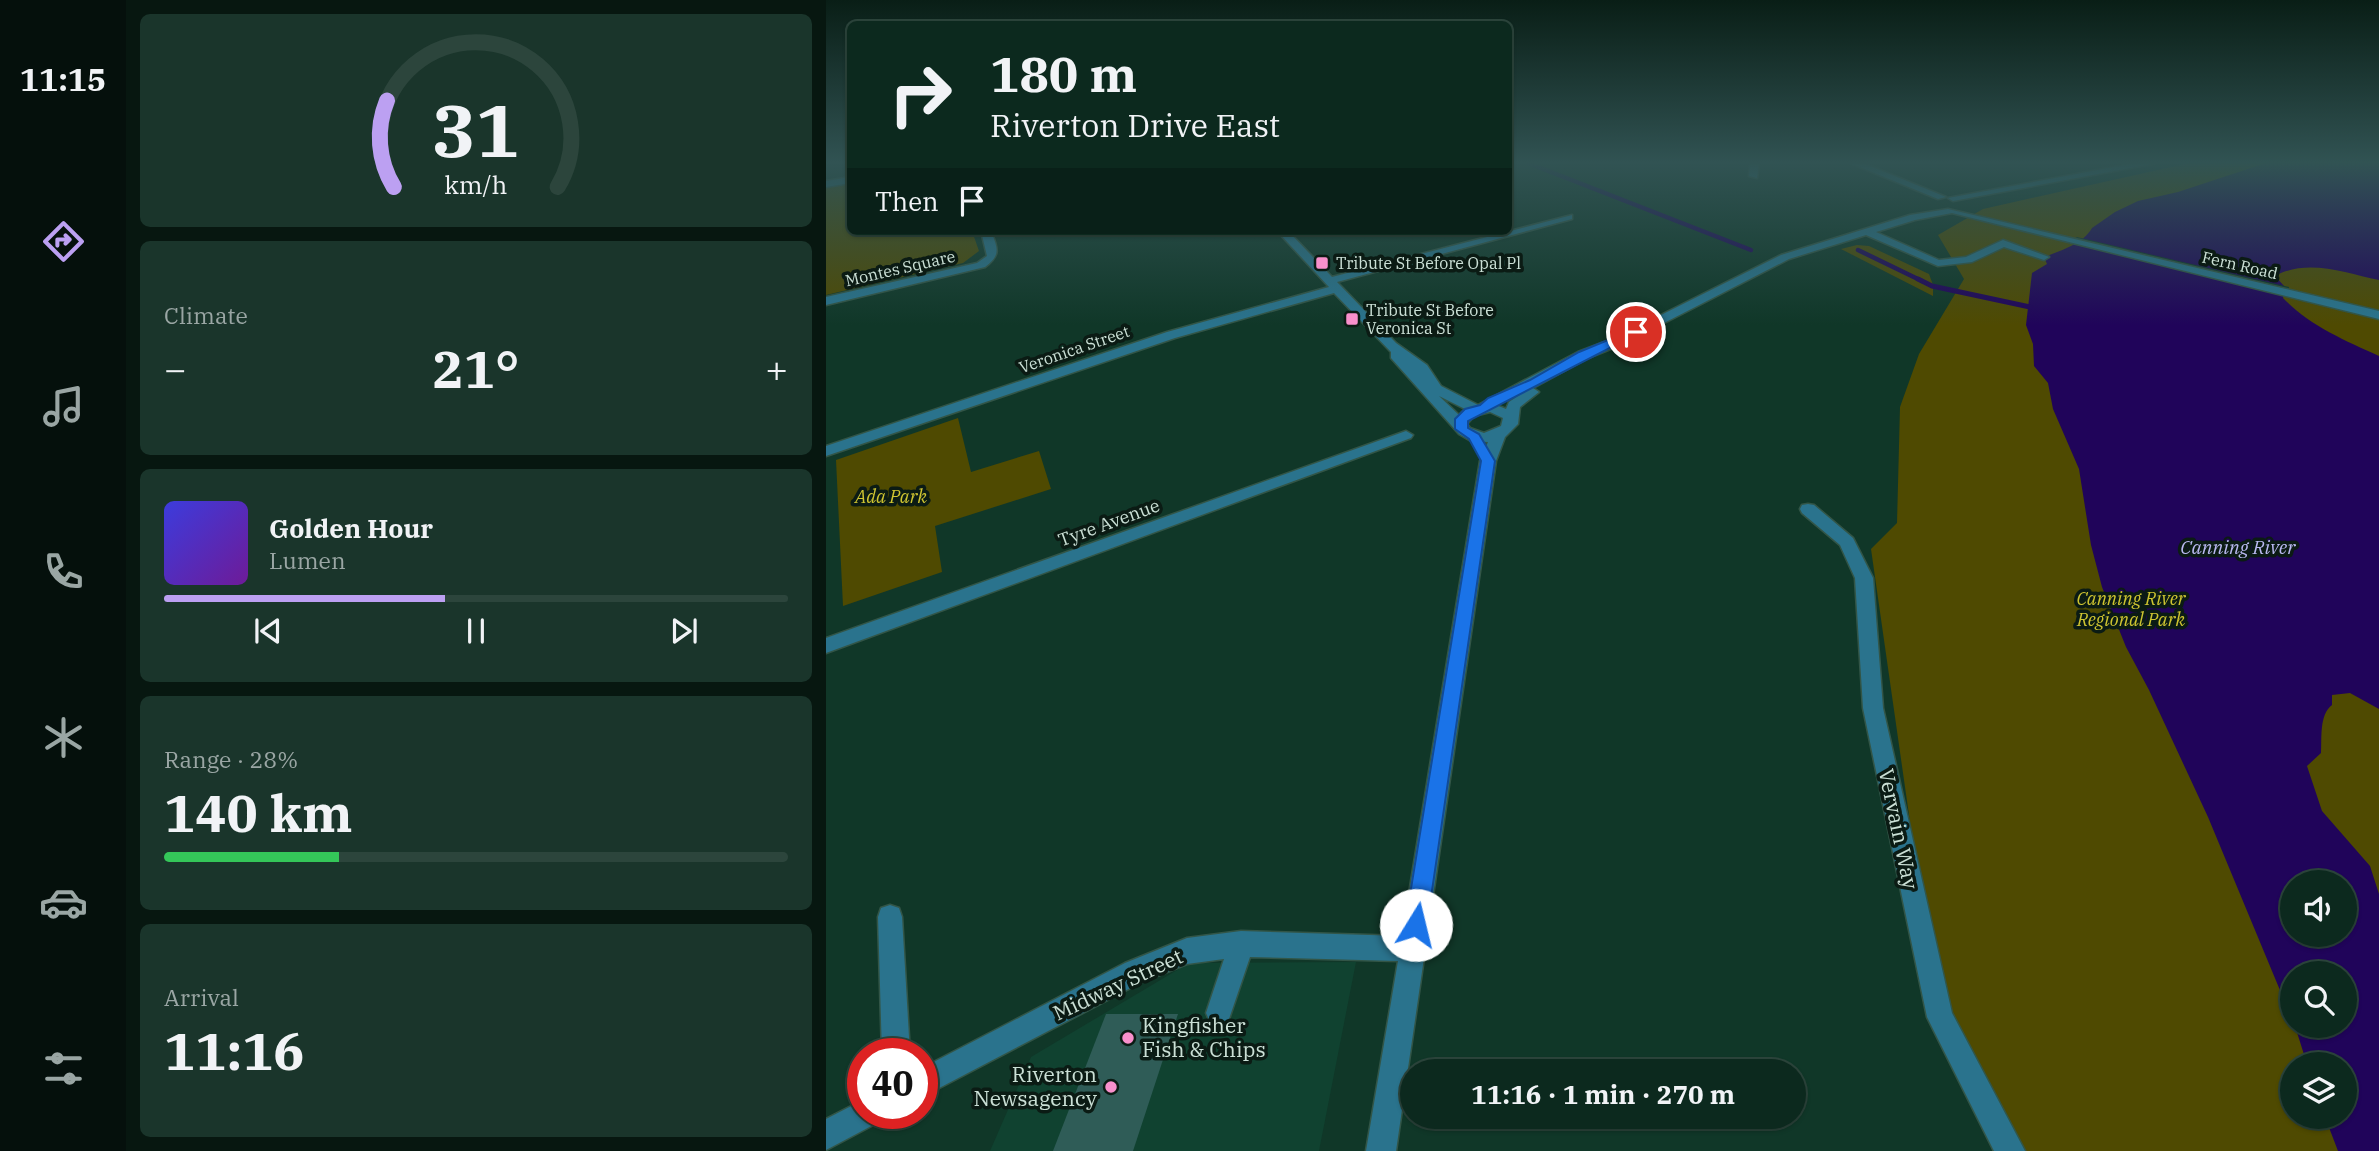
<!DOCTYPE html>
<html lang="en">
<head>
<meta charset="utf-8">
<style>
  :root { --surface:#0c291e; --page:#1a352b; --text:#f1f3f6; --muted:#9aa6a4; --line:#2c453c; --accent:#bca0f2 }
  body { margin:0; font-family:"IBM Plex Serif",serif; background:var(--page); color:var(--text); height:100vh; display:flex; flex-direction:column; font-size:26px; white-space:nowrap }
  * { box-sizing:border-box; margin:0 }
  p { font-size:23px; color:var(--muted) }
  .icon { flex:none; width:38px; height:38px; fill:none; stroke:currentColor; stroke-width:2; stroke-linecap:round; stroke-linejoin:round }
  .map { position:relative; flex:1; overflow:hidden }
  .details { display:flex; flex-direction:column; gap:14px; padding:14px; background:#071710; width:700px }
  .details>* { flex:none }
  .guide { position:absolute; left:21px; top:21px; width:665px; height:214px; border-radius:10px; box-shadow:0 2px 5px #0004,0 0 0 2px var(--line); background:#0c291e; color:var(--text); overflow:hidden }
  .tools { position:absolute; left:1454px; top:870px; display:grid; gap:14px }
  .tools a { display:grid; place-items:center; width:77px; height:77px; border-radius:50%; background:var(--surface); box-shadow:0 2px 5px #0004,0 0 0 2px var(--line); font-size:35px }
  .speed { position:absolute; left:21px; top:1038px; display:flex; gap:14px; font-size:35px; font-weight:700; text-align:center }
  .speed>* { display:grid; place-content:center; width:91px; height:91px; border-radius:50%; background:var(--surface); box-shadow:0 2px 5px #0004,0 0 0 2px var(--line); line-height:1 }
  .speed .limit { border:10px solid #d22; background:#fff; color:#111 }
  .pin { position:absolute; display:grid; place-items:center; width:60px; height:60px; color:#fff; margin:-30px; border:4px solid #fff; border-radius:50%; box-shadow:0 2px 7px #0007 }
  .me { position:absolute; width:77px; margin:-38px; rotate:9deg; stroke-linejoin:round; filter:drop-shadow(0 0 5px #0008) }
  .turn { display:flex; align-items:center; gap:24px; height:147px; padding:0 28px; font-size:32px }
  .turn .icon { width:91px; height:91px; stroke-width:2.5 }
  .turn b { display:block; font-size:49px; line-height:60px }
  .then { display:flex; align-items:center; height:66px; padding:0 28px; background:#0003; gap:14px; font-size:26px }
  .big { font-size:52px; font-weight:800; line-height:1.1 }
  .details .tile { flex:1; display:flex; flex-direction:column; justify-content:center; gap:10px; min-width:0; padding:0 24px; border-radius:10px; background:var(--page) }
  .details .dial { align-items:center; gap:0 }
  .dial svg { height:182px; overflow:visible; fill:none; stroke:var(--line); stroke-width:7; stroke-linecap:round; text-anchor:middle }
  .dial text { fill:var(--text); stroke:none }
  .song { display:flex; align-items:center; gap:21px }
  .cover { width:84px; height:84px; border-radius:10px; background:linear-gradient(135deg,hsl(240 70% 55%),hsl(280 70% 35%)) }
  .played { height:7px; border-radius:4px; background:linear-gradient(90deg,var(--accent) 45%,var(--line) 45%) }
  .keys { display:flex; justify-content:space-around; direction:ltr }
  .heat { display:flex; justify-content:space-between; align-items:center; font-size:38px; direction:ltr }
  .charge { height:10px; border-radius:5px; background:linear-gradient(90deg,#34c759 28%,var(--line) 0) }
  .trip { position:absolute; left:574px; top:1059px; width:406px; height:70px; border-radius:35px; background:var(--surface); box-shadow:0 2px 5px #0004,0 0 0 2px var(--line); font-weight:800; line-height:70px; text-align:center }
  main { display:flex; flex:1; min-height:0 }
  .menu { display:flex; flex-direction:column; width:126px; justify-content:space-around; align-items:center; background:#05100c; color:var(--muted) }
  .menu .icon { width:49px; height:49px }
  .menu .selected { color:var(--accent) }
  .menu b { font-size:32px; color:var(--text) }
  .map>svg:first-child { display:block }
  .built { fill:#104230 }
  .green { fill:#4f4a01; fill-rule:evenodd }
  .water { fill:#20045a; fill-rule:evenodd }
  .pier { fill:#103728 }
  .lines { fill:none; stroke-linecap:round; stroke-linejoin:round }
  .stream-far1 { stroke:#20045a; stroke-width:4.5 }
  .stream { stroke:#20045a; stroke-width:5 }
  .building { fill:#2f5c57 }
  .minor-casing { stroke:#325547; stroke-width:3 }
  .minor { fill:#2a738d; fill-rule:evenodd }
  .route { fill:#1a73e8; stroke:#114b97; stroke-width:2 }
  .poi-dot { fill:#f890cc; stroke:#0b1b14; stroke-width:2.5 }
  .labels { text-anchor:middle; stroke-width:7; stroke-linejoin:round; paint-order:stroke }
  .far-poi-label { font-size:16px; fill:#cbe0d6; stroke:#0b1b14; text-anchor:start }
  .far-street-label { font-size:16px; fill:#cbe0d6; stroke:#0b1b14 }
  .park-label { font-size:18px; font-style:italic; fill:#cfc531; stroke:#0b1b14 }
  .street-label { font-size:18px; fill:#cbe0d6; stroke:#0b1b14 }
  .water-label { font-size:19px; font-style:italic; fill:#bab9f1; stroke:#0b1b14 }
  .near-street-label { font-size:21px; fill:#cbe0d6; stroke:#0b1b14 }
  .near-poi-label { font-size:21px; fill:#cbe0d6; stroke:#0b1b14; text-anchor:start }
</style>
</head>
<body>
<main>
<nav class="menu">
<b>11:15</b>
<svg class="icon selected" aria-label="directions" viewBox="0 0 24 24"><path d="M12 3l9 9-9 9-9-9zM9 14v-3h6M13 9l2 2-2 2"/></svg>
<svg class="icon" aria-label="music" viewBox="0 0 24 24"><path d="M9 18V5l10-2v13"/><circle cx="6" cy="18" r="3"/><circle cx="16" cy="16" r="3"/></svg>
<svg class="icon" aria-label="phone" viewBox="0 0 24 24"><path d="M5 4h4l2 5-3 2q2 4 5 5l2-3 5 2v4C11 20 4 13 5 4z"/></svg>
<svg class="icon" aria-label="climate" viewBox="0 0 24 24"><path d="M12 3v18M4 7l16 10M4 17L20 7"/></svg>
<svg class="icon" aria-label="car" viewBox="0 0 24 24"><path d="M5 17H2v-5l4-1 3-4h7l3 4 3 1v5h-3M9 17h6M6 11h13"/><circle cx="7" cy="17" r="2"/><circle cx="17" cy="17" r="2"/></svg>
<svg class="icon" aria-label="filters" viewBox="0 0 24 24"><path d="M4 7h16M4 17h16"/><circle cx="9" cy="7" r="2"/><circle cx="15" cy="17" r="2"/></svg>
</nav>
<section class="details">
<div class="tile dial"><svg viewBox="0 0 100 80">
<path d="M14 69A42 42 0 1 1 86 69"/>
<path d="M14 69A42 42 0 0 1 11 31" stroke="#bca0f2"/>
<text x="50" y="56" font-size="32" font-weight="700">31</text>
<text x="50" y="72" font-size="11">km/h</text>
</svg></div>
<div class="tile"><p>Climate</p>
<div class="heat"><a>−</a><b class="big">21°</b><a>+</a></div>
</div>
<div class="tile">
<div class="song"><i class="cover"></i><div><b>Golden Hour</b><p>Lumen</p></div></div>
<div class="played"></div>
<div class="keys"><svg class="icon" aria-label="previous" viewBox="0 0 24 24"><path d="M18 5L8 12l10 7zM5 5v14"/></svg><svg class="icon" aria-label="pause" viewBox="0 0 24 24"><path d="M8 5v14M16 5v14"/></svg><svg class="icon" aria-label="next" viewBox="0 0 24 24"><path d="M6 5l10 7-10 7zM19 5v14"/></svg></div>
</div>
<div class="tile"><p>Range · 28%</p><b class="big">140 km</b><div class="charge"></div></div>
<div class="tile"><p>Arrival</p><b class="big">11:16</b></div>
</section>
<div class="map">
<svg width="1553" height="1151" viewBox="0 0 1553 1151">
  <rect width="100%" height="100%" fill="#103728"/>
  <!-- built -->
  <polygon class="built" points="530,962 493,1151 164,1151 205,1057 363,963"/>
  <!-- green -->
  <g class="green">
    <path d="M1363,163h190v988h-368l-76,-154 -64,-448 26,-26 3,-116 19,-53 45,-75 -26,-44 45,-26zM1466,882h53v52h-53zM1466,973h53v53h-53zM1466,1064h53v52h-53z"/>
    <polygon points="24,184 24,231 146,231 153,251 137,263 0,295 0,188"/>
    <polygon points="1031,245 1043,246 1103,274 1107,285 1034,249 1030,250 1107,287 1107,296 1015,249"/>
    <polygon points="132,418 145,472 213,451 225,489 109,526 116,572 17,606 10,460"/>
  </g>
  <!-- water -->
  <path class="water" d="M1440,163h113v117c-34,-7 -71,-22 -104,-4l10,11 -2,11c27,28 61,42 96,58v353l-29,-16 -18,2v10c-13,10 -10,33 -11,48l-14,13 15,45 48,55 9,28v257h-41l-13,-34 20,-1v-52h-38l-12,-38h50v-53h-53v46l-84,-202 -59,-127 -23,-43 -24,-60 -11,-42 -12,-76 -26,-60 -5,-26 -14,-17 -1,-22 -7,-19 6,-52 15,-9 -3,-7c16,-6 39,-13 48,-29l23,-16 23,-11 40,-9zM1466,882h53v52h-53z"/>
  <!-- pier -->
  <polygon class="pier" points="1251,237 1463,287 1463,292 1460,296 1242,243"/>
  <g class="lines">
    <!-- stream-far1 -->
    <g class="stream-far1">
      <polyline points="702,163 925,250"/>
      <polyline points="1032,250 1096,281"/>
    </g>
    <!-- stream -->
    <polyline class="stream" points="1092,279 1106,286 1204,307"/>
  </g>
  <!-- building -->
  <polygon class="building" points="280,1014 352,1014 307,1151 227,1151"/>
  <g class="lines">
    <!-- minor casing -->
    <g class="minor-casing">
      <g id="minor">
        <polygon points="924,163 933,163 931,178 923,176"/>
        <polygon points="1024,163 1037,163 1120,197 1112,199"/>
        <polygon points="1309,163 1331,163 1127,201 1122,198"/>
        <polygon points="24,177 24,183 0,187 0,181"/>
        <path d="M1122,209l431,102v8l-427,-106 -37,7 -39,12 63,28 27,-3 37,-17 46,17 -5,3 -40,-13 -32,15 -34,4 -72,-31 -77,24 -166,85 -35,14 -55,30 6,4 -19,15 -2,17 -13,13 -9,24 -100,690h-30l32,-190 -148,-4 -22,65 -9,4 -9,-4 -4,-9 18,-54 -37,5 -45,18 -220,115v-29l203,-105 62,-25 54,-7 161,5 78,-475 8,-19 -17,-1 -12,-7 -68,-76v-6l-57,-59 -159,45 -349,118v-10l341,-114 162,-45 -52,-56h11l44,46 240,-62v4l-235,63 59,61 31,22 14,21 37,19 100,-53 37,-14 166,-83 129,-40zM695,394l-12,8 -3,7 -10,-4zM613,396l26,13 -6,6zM664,412l13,6 -2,8 -17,7 -14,-5 -3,-4 7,-8z"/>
        <path d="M155,231h10c7,18 10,24 -6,36l-159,38v-8l151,-34 10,-7z"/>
        <polygon points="580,431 587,435 585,438 0,653 0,638"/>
        <polygon points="982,504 988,505 1027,538 1047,578 1057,708 1126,1013 1199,1151 1168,1151 1101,1017 1037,708 1029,578 1014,545 976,513 974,509 976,505"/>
        <polygon points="64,905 73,908 76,917 84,1054 56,1054 52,917 55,908"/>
        <polygon points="37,1100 37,1113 55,1113 51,1123 0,1150 0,1119"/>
      </g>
    </g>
    <!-- minor -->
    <use href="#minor" class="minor"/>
  </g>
  <!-- sky -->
  <linearGradient id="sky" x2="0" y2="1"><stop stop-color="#091e16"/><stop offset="0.5" stop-color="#315353"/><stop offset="1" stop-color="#315353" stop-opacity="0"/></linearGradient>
  <rect width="1553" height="325" fill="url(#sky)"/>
  <!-- route -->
  <polygon class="route" points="806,330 815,332 642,421 642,428 653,434 669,461 601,925 598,932 590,936 582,932 579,925 655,461 643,439 629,429 629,419 639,409 654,405 662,398 704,380 753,352"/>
  <!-- markers -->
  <g class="poi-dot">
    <rect x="489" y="256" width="14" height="14" rx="3.5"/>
    <rect x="519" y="312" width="14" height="14" rx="3.5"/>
    <circle cx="302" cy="1038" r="7"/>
    <circle cx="285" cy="1087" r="7"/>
  </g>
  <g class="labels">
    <!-- far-poi labels -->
    <g class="far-poi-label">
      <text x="510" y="269">Tribute St Before Opal Pl</text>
      <text x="540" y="316">Tribute St Before<tspan x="540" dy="18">Veronica St</tspan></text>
    </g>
    <!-- far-street labels -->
    <g class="far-street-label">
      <text transform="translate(1414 265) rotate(13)" y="6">Fern Road</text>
      <text transform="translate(74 268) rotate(-13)" y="6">Montes Square</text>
      <text transform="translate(248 349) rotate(-19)" y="6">Veronica Street</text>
    </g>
    <!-- park labels -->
    <g class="park-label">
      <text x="65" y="503">Ada Park</text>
      <text x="1305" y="605">Canning River<tspan x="1305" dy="21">Regional Park</tspan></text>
    </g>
    <!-- street labels -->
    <g class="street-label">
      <text transform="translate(283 523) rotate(-20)" y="6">Tyre Avenue</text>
    </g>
    <!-- water labels -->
    <g class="water-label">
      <text x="1412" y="554">Canning River</text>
    </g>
    <!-- near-street labels -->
    <g class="near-street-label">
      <text transform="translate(1072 829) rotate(78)" y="7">Vervain Way</text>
      <text transform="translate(292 985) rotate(-25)" y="7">Midway Street</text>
    </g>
    <!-- near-poi labels -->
    <g class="near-poi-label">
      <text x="316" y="1033">Kingfisher<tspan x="316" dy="24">Fish &amp; Chips</tspan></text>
      <text x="271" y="1082" text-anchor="end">Riverton<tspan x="271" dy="24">Newsagency</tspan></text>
    </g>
  </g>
</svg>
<div class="tools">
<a><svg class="icon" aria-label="sound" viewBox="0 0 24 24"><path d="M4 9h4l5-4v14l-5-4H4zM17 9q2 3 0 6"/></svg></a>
<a><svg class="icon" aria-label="search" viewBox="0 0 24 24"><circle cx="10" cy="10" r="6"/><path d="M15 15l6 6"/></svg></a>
<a><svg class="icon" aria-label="layers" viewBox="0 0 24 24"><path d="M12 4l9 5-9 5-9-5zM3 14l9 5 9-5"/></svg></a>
</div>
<div class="speed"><div class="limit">40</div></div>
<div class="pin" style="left:810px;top:332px;background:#d93025"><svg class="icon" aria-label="arrive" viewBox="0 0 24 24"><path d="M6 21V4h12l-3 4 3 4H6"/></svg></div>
<svg class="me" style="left:590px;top:925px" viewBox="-20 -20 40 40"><circle r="19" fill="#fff"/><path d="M0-13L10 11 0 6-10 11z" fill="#1a73e8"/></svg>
<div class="trip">11:16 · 1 min · 270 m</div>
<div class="guide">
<div class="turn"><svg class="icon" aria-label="right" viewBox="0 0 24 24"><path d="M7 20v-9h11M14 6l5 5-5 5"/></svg><div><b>180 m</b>Riverton Drive East</div></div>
<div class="then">Then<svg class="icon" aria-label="arrive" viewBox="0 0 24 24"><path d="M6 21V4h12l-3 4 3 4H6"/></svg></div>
</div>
</div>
</main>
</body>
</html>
